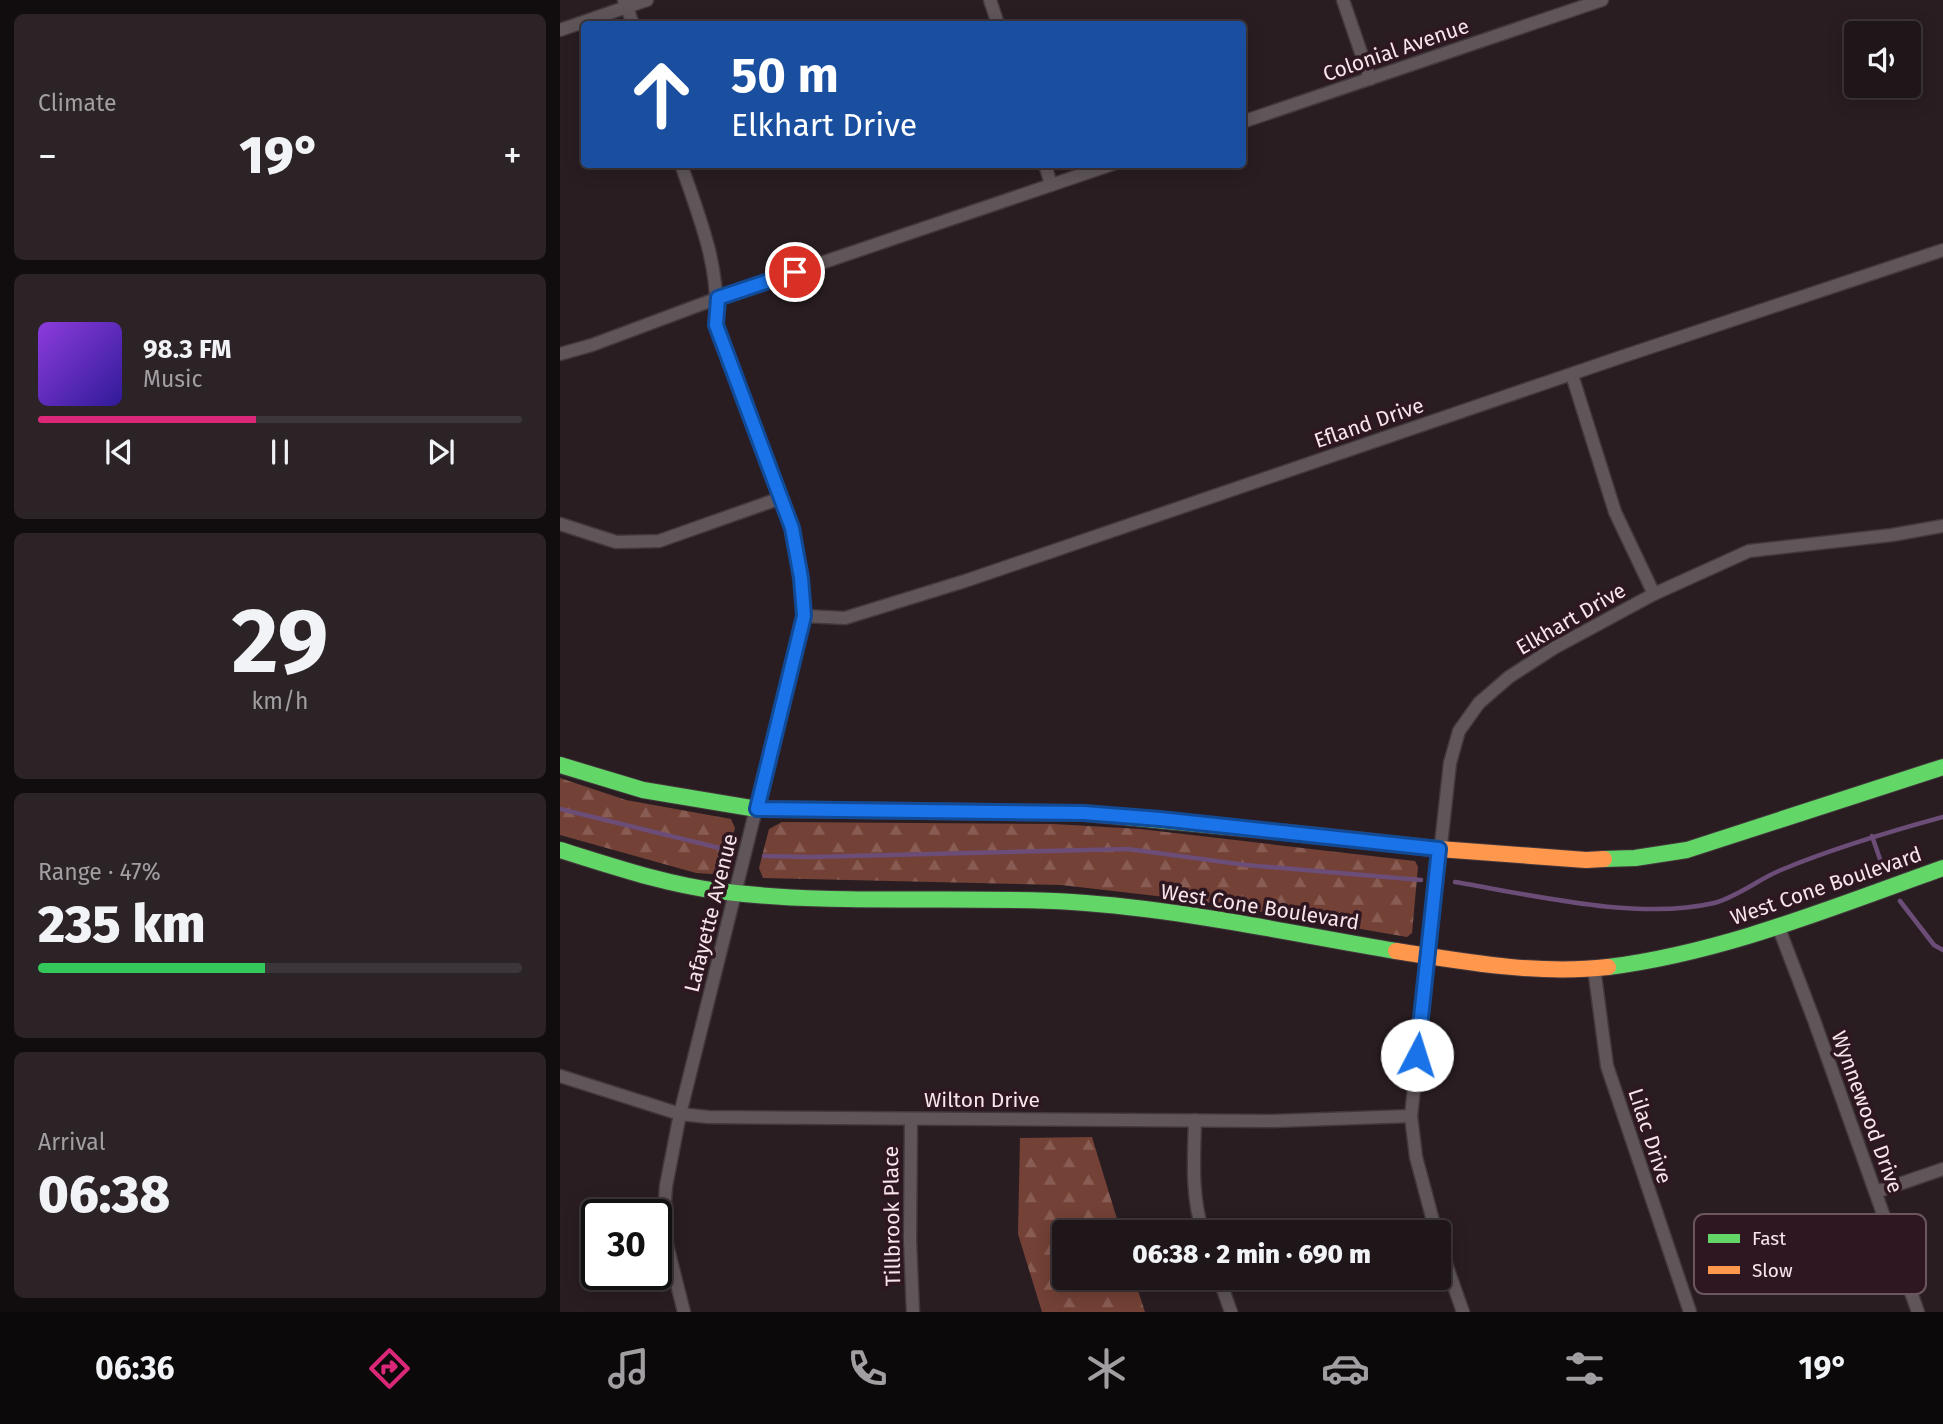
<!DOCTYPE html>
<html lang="en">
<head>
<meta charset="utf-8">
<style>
  :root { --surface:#1f161a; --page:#2c2327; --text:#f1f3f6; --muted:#a19fa2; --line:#3c3539; --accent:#db2777 }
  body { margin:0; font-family:"Fira Sans",sans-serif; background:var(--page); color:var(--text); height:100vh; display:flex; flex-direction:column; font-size:26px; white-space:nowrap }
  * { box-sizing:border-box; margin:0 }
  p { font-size:23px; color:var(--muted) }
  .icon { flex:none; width:38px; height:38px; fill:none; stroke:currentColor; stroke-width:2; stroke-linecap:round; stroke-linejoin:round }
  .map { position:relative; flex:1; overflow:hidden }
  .side { display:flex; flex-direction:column; gap:14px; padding:14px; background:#110c0e; width:560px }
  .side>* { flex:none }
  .banner { position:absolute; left:21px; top:21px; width:665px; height:147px; border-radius:7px; box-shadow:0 4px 18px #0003,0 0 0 2px var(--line); background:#1a4fa0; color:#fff; overflow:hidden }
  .buttons { position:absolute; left:1284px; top:21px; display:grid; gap:14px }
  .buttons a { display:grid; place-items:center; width:77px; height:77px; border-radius:7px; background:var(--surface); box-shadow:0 4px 18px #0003,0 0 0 2px var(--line); font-size:35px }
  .speed { position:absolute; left:21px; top:1199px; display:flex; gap:14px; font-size:35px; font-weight:700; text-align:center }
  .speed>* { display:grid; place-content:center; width:91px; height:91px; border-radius:50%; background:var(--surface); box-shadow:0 4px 18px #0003,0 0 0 2px var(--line); line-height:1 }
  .speed .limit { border:4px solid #111; border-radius:10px; background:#fff; color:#111 }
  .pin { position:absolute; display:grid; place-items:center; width:60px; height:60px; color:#fff; margin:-30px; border:4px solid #fff; border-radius:50%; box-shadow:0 2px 7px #0007 }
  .me { position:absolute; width:77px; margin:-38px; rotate:5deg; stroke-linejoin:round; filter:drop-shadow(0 0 5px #0008) }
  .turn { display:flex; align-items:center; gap:24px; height:147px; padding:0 35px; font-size:32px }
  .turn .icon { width:91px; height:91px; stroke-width:2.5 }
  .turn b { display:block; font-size:49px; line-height:60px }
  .big { font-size:52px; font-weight:800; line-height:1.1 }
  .side .widget { flex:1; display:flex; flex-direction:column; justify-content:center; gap:10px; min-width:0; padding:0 24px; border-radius:10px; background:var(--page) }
  .side .dial { align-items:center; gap:0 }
  .dial b { font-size:91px; line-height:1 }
  .song { display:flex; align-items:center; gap:21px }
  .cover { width:84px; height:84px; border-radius:10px; background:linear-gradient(135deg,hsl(270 70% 55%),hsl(250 70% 35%)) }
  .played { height:7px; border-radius:4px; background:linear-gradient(90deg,var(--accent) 45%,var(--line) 45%) }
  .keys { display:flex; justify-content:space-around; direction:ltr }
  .heat { display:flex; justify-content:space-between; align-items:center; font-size:38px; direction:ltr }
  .charge { height:10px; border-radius:5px; background:linear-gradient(90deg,#34c759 47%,var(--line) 0) }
  .trip { position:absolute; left:492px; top:1220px; width:399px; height:70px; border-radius:7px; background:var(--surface); box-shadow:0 4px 18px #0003,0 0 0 2px var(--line); font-weight:800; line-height:70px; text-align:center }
  .dock { display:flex; height:112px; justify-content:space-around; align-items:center; background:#0c090a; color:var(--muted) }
  .dock .icon { width:49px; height:49px }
  .dock .current { color:var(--accent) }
  .dock b { font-size:32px; color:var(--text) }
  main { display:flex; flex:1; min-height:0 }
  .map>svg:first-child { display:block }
  .forest { fill:url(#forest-firs) }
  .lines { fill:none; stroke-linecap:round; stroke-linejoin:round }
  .stream { stroke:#6b4d78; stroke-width:4.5 }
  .street-casing { stroke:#43383c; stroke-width:15 }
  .fast-casing { stroke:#43383c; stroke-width:18 }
  .slow-casing { stroke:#43383c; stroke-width:18 }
  .street { stroke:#60565a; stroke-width:12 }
  .fast { stroke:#63d668; stroke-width:16 }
  .slow { stroke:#ff974d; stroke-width:16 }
  .route-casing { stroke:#114b97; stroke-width:18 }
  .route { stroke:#1a73e8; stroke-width:12 }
  .labels { text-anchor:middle; stroke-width:7; stroke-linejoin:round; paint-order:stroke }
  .street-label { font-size:21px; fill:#f7e5eb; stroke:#2f1721 }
  .key { fill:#2f1721; stroke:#6b555e; stroke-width:2 }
  .key-label { font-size:19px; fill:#f7e5eb }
</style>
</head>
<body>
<main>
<section class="side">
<div class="widget"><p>Climate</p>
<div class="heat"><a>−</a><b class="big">19°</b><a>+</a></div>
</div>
<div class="widget">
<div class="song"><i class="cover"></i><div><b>98.3 FM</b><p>Music</p></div></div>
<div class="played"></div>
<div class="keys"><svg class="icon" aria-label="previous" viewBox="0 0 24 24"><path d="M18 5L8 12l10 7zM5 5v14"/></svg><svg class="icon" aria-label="pause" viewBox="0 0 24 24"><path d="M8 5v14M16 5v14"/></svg><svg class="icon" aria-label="next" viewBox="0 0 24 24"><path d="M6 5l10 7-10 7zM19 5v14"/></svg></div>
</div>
<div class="widget dial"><b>29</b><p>km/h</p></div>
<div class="widget"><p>Range · 47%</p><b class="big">235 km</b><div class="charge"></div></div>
<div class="widget"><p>Arrival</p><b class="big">06:38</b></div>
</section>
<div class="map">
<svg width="1383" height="1312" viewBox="0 0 1383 1312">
  <defs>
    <pattern id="forest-firs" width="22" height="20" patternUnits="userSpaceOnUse" patternTransform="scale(1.75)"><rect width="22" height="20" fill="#734135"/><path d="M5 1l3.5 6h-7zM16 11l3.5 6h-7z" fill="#885c52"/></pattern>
  </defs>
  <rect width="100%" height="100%" fill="#291d22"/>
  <!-- forest -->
  <g class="forest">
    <polygon points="0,778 66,800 171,819 175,828 164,869 152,874 136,873 0,835"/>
    <polygon points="222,822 494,824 580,829 855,861 858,867 852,933 847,937 640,901 501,885 203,878 199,868 209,829"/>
    <polygon points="532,1137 561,1232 504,1232 504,1278 574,1278 585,1312 482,1312 458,1234 460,1138"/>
  </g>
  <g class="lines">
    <!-- stream -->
    <g class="stream">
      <polyline points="0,809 172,851"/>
      <polyline points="1312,836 1323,868"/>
      <polyline points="204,856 250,857 568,849 686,865 861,880"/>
      <path d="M895,882c77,13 184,39 259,21 23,-6 45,-24 67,-33 53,-22 107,-38 162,-53"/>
      <polyline points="1340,901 1374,945 1383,950"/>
    </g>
    <!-- street casing -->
    <g class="street-casing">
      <g id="street">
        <polyline points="64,0 73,24"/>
        <polyline points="430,0 438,24"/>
        <polyline points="783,0 810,79"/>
        <polyline points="0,30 87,0"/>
        <polyline points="682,122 1042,0"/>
        <path d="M121,164c19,55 39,102 35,161l76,203 9,50 3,38 -124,498 -14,72 -3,43 21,83"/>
        <polyline points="485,164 491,185"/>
        <polyline points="0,354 32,345 158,298 553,164"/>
        <polyline points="1012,375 1055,512 1094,594"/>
        <polyline points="0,524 56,542 99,541 221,498"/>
        <polyline points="244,616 285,618 405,581 1064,356 1383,250"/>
        <polyline points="1218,926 1254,1020 1358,1312"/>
        <polyline points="1034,968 1047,1066 1130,1312"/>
        <polyline points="0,1076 120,1114 148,1117 713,1121 851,1116"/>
        <polyline points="351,1119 350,1241 353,1312"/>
        <path d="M635,1120c-1,38 -4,76 8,112"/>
        <polyline points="1316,1192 1383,1169"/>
        <polyline points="876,1232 856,1157 851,1116 890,763 899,731 919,703 949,677 994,648 1094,594 1189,551 1332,535 1383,526"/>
        <polyline points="878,1241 903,1312"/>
        <polyline points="659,1278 671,1312"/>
      </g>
    </g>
    <!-- fast casing -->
    <g class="fast-casing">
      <g id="fast">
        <polyline points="0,765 83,790 197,809 524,813 761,836"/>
        <path d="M0,850c52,16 104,34 158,41 118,15 237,4 354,11 109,7 217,31 324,49"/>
        <polyline points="1044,859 1075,858 1127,850 1383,767"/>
        <path d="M1048,967c117,-15 225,-60 335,-99"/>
      </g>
    </g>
    <!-- slow casing -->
    <g class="slow-casing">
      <g id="slow">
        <polyline points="761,836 879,849 1026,860 1044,859"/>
        <path d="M836,951c70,11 142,24 212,16"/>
      </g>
    </g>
    <!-- street -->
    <use href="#street" class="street"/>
    <!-- fast -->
    <use href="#fast" class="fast"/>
    <!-- slow -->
    <use href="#slow" class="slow"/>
  </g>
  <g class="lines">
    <!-- route casing -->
    <g class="route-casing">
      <polyline id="route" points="235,272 158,298 156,325 232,528 241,578 244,616 197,809 524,813 600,819 879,849 857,1055"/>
    </g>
    <!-- route -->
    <use href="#route" class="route"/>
  </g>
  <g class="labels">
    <!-- street labels -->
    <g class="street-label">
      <text transform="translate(836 50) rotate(-19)" y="7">Colonial Avenue</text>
      <text transform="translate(809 423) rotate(-19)" y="7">Efland Drive</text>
      <text transform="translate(1011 619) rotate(-30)" y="7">Elkhart Drive</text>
      <text transform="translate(1266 886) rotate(-19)" y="7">West Cone Boulevard</text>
      <text transform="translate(700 907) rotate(9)" y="7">West Cone Boulevard</text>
      <text transform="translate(151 913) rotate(-76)" y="7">Lafayette Avenue</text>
      <text x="422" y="1107">Wilton Drive</text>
      <text transform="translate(1307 1112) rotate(70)" y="7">Wynnewood Drive</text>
      <text transform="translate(1090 1136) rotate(72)" y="7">Lilac Drive</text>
      <text transform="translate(332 1216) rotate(-91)" y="7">Tillbrook Place</text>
    </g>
  </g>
  <!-- legend -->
  <rect x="1134" y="1214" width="232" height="80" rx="10" class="key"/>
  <rect x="1148" y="1234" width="32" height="9" fill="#63d668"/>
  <rect x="1148" y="1266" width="32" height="8" fill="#ff974d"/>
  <g class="key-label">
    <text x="1192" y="1245">Fast</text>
    <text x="1192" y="1277">Slow</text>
  </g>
</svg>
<div class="buttons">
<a><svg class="icon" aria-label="sound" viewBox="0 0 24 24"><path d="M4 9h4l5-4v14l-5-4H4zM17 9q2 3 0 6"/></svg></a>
</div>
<div class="speed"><div class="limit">30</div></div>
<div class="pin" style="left:235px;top:272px;background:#d93025"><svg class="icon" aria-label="arrive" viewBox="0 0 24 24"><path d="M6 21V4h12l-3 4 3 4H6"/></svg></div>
<svg class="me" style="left:857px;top:1055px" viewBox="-20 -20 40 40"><circle r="19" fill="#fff"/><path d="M0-13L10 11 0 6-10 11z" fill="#1a73e8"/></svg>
<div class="trip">06:38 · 2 min · 690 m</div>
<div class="banner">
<div class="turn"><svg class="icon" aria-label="ahead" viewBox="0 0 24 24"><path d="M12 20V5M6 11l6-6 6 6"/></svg><div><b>50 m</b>Elkhart Drive</div></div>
</div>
</div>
</main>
<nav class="dock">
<b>06:36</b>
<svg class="icon current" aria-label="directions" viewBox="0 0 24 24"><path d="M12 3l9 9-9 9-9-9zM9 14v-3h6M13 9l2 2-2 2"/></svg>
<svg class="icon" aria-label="music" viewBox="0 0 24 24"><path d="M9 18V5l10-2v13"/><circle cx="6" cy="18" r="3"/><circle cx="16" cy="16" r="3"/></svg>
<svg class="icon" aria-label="phone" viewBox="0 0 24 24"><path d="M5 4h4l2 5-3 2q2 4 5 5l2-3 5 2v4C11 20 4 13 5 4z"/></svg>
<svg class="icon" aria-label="climate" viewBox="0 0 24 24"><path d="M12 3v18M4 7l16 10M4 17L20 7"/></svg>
<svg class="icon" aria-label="car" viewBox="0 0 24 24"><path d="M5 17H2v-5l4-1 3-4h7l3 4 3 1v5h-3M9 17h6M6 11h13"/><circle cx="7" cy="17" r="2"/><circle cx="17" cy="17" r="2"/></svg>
<svg class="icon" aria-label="filters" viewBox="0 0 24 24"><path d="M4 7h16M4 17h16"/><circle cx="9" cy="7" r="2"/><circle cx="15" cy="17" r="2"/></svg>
<b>19°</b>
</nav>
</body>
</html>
